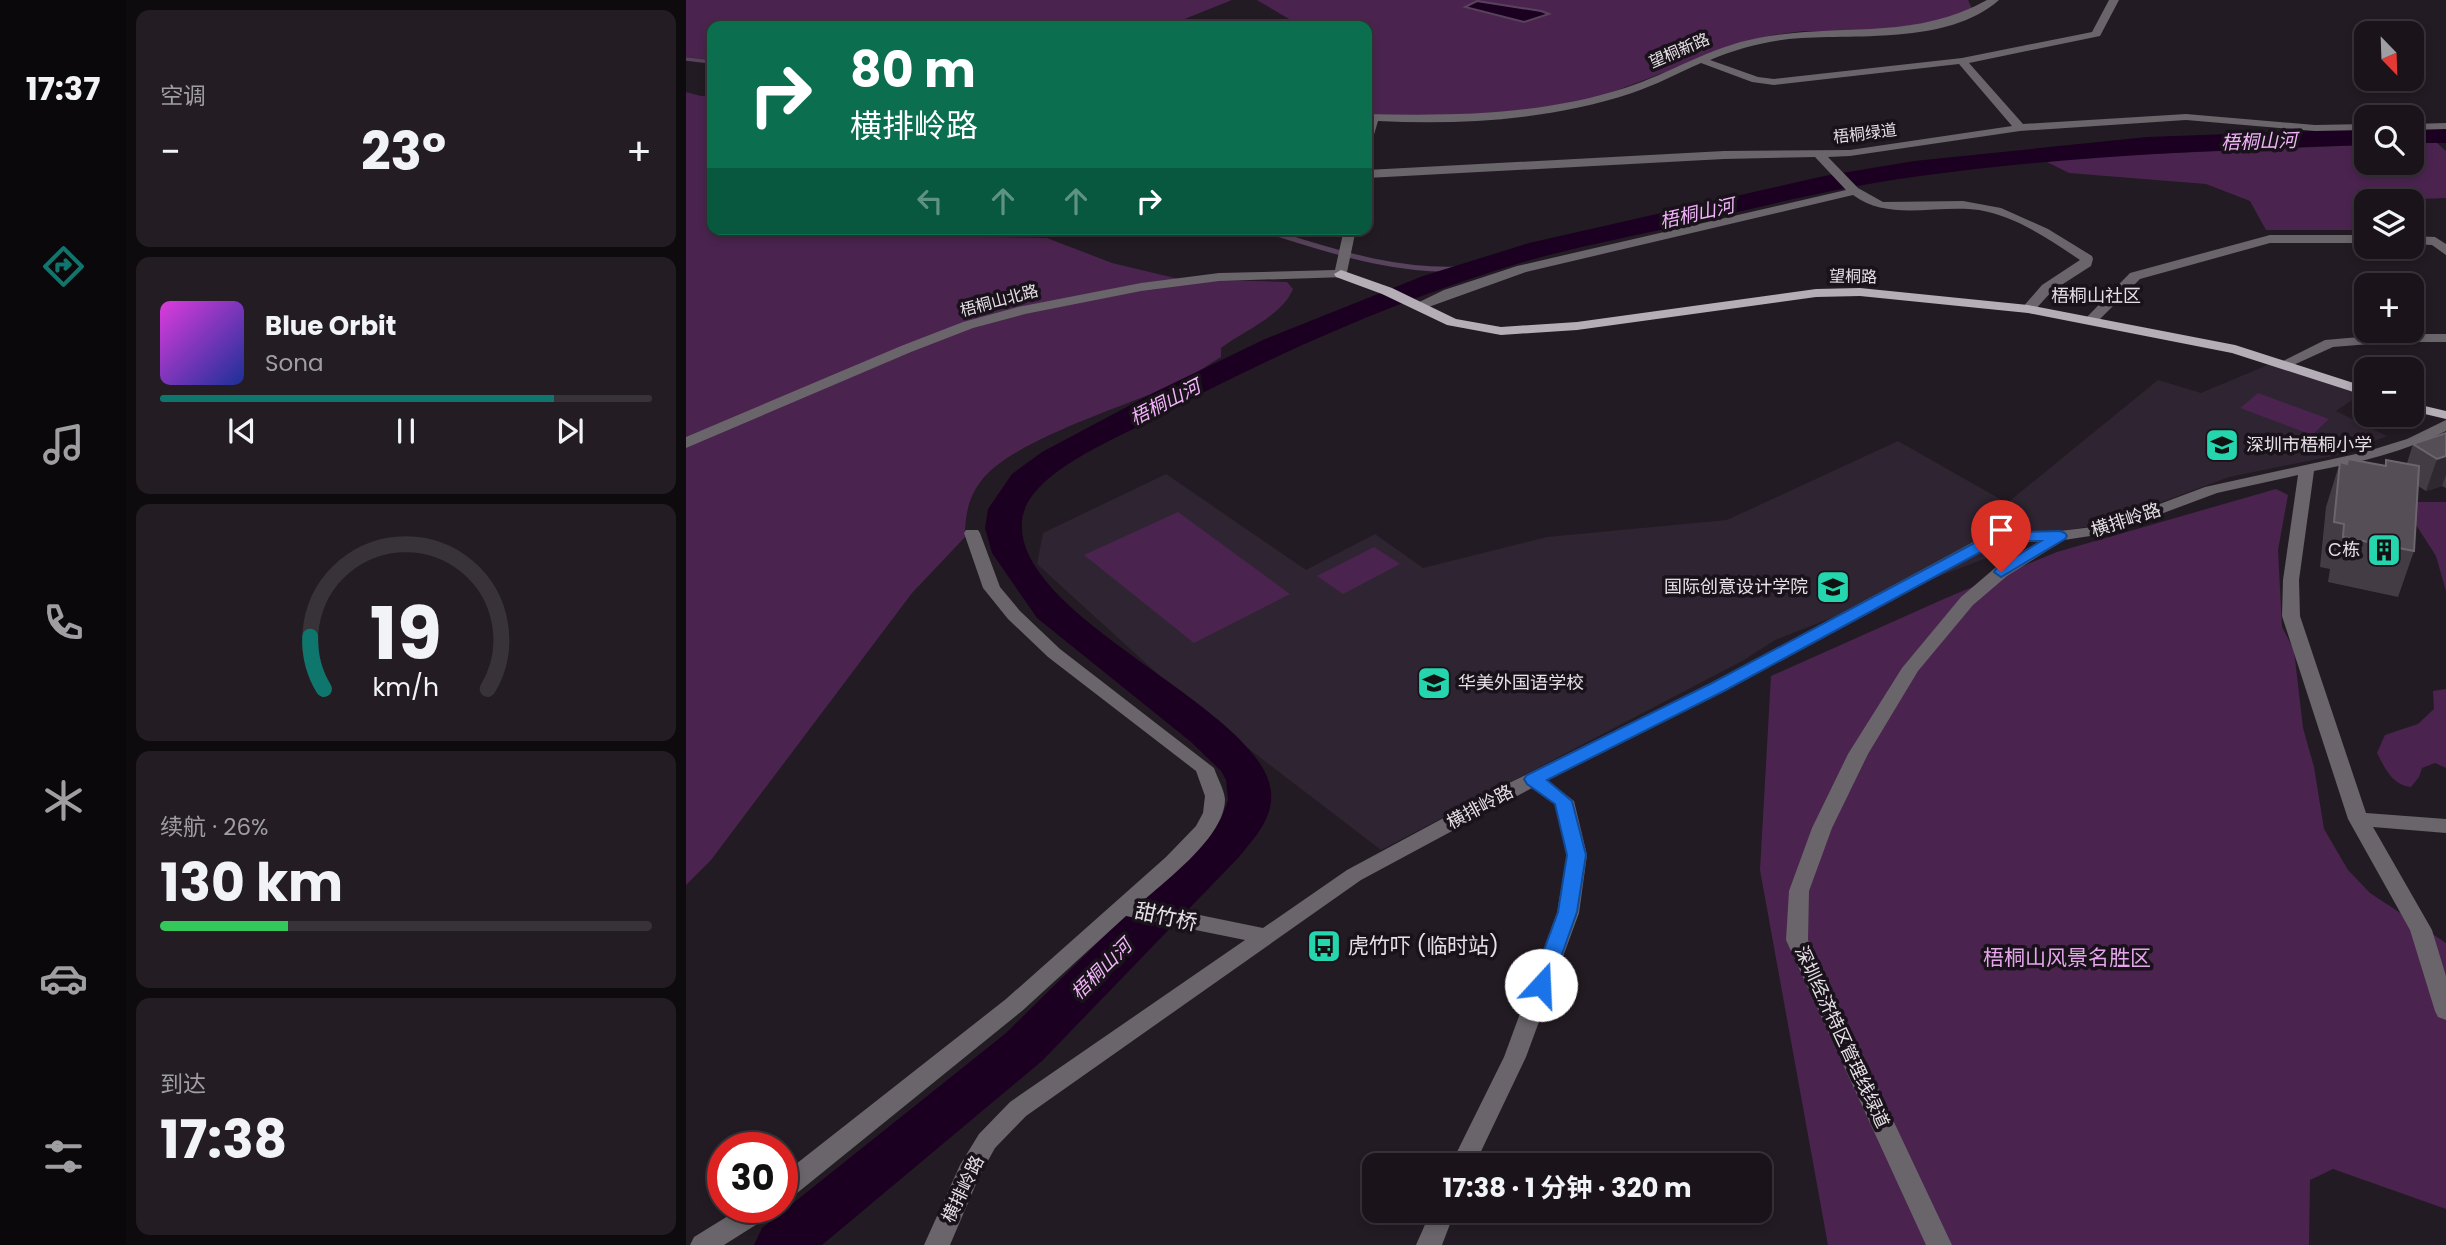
<!DOCTYPE html>
<html lang="zh">
<head>
<meta charset="utf-8">
<style>
  :root { --surface:#1a141a; --page:#231d23; --text:#f1f3f6; --muted:#9f9ea2; --line:#383339; --accent:#0f766e }
  body { margin:0; font-family:Poppins,"Noto Sans SC",sans-serif; background:var(--page); color:var(--text); height:100vh; display:flex; flex-direction:column; font-size:26px; white-space:nowrap }
  * { box-sizing:border-box; margin:0 }
  p { font-size:23px; color:var(--muted) }
  .icon { flex:none; width:38px; height:38px; fill:none; stroke:currentColor; stroke-width:2; stroke-linecap:round; stroke-linejoin:round }
  .map { position:relative; flex:1; overflow:hidden }
  .side { display:flex; flex-direction:column; gap:10px; padding:10px; background:#0e0b0e; width:560px }
  .side>* { flex:none }
  .hud { position:absolute; left:21px; top:21px; width:665px; height:214px; border-radius:14px; box-shadow:0 4px 10px #0003,0 0 0 2px var(--line); background:#0b6e4f; color:#fff; overflow:hidden }
  .needle { width:46px; rotate:157deg }
  .fabs { position:absolute; left:1668px; top:21px; display:grid; gap:14px }
  .fabs a { display:grid; place-items:center; width:70px; height:70px; border-radius:14px; background:var(--surface); box-shadow:0 4px 10px #0003,0 0 0 2px var(--line); font-size:35px }
  .speed { position:absolute; left:21px; top:1132px; display:flex; gap:14px; font-size:35px; font-weight:700; text-align:center }
  .speed>* { display:grid; place-content:center; width:91px; height:91px; border-radius:50%; background:var(--surface); box-shadow:0 4px 10px #0003,0 0 0 2px var(--line); line-height:1 }
  .speed .limit { border:10px solid #d22; background:#fff; color:#111 }
  .pin { position:absolute; display:grid; place-items:center; width:60px; height:60px; color:#fff; margin:-72px -30px; border-radius:50% 50% 50% 0; rotate:-45deg; box-shadow:0 0 7px #0007 }
  .pin .icon { rotate:45deg }
  .me { position:absolute; width:77px; margin:-38px; rotate:20deg; stroke-linejoin:round; filter:drop-shadow(0 0 5px #0008) }
  .turn { display:flex; align-items:center; gap:24px; height:147px; padding:0 28px; font-size:32px }
  .turn .icon { width:91px; height:91px; stroke-width:2.5 }
  .turn b { display:block; font-size:49px; line-height:60px }
  .lanes { display:flex; align-items:center; height:66px; padding:0 28px; background:#0003; justify-content:center; gap:35px; direction:ltr }
  .lanes .off { opacity:.35 }
  .big { font-size:52px; font-weight:700; line-height:1.1 }
  .side .tile { flex:1; display:flex; flex-direction:column; justify-content:center; gap:10px; min-width:0; padding:0 24px; border-radius:14px; background:var(--page) }
  .side .dial { align-items:center; gap:0 }
  .dial svg { height:182px; overflow:visible; fill:none; stroke:var(--line); stroke-width:7; stroke-linecap:round; text-anchor:middle }
  .dial text { fill:var(--text); stroke:none }
  .song { display:flex; align-items:center; gap:21px }
  .cover { width:84px; height:84px; border-radius:10px; background:linear-gradient(135deg,hsl(300 70% 55%),hsl(230 70% 35%)) }
  .played { height:7px; border-radius:4px; background:linear-gradient(90deg,var(--accent) 80%,var(--line) 80%) }
  .keys { display:flex; justify-content:space-around; direction:ltr }
  .heat { display:flex; justify-content:space-between; align-items:center; font-size:38px; direction:ltr }
  .charge { height:10px; border-radius:5px; background:linear-gradient(90deg,#34c759 26%,var(--line) 0) }
  .trip { position:absolute; left:676px; top:1153px; width:410px; height:70px; border-radius:14px; background:var(--surface); box-shadow:0 4px 10px #0003,0 0 0 2px var(--line); font-weight:700; line-height:70px; text-align:center }
  main { display:flex; flex:1; min-height:0 }
  .menu { display:flex; flex-direction:column; width:126px; justify-content:space-around; align-items:center; background:#0a080a; color:var(--muted) }
  .menu .icon { width:49px; height:49px }
  .menu .on { color:var(--accent) }
  .menu b { font-size:32px; color:var(--text) }
  .map>svg:first-child { display:block }
  .built { fill:#2f2431 }
  .green { fill:#4a244f; fill-rule:evenodd }
  .water { fill:#1c0021; stroke:#58435c; stroke-width:2 }
  .lines { fill:none; stroke-linecap:round; stroke-linejoin:round }
  .stream-far1 { stroke:#58435c; stroke-width:3.5 }
  .stream { stroke:#58435c; stroke-width:5 }
  .river { fill:#1c0021; fill-rule:evenodd }
  .minor { fill:#69656a; fill-rule:evenodd }
  .major { fill:#b6aeb7; fill-rule:evenodd }
  .wall { fill:#443c45 }
  .shaded-wall { fill:#302830 }
  .building { fill:#554e56; stroke:#6c656d; stroke-width:2 }
  .route { fill:#1a73e8; stroke:#114b97; stroke-width:2 }
  .labels { text-anchor:middle; stroke-width:7; stroke-linejoin:round; paint-order:stroke }
  .far-street-label { font-size:16px; fill:#e5e0e5; stroke:#19121a }
  .far-quarter-label { font-size:18px; fill:#e5e0e5; stroke:#19121a }
  .poi-label { font-size:18px; fill:#e5e0e5; stroke:#19121a; text-anchor:start }
  .street-label { font-size:18px; fill:#e5e0e5; stroke:#19121a }
  .water-label { font-size:19px; font-style:italic; fill:#f3b4fb; stroke:#19121a }
  .near-street-label { font-size:21px; fill:#e5e0e5; stroke:#19121a }
  .near-poi-label { font-size:21px; fill:#e5e0e5; stroke:#19121a; text-anchor:start }
  .near-park-label { font-size:21px; fill:#e5a6ec; stroke:#19121a }
</style>
</head>
<body>
<main>
<nav class="menu">
<b>17:37</b>
<svg class="icon on" aria-label="directions" viewBox="0 0 24 24"><path d="M12 3l9 9-9 9-9-9zM9 14v-3h6M13 9l2 2-2 2"/></svg>
<svg class="icon" aria-label="music" viewBox="0 0 24 24"><path d="M9 18V5l10-2v13"/><circle cx="6" cy="18" r="3"/><circle cx="16" cy="16" r="3"/></svg>
<svg class="icon" aria-label="phone" viewBox="0 0 24 24"><path d="M5 4h4l2 5-3 2q2 4 5 5l2-3 5 2v4C11 20 4 13 5 4z"/></svg>
<svg class="icon" aria-label="climate" viewBox="0 0 24 24"><path d="M12 3v18M4 7l16 10M4 17L20 7"/></svg>
<svg class="icon" aria-label="car" viewBox="0 0 24 24"><path d="M5 17H2v-5l4-1 3-4h7l3 4 3 1v5h-3M9 17h6M6 11h13"/><circle cx="7" cy="17" r="2"/><circle cx="17" cy="17" r="2"/></svg>
<svg class="icon" aria-label="filters" viewBox="0 0 24 24"><path d="M4 7h16M4 17h16"/><circle cx="9" cy="7" r="2"/><circle cx="15" cy="17" r="2"/></svg>
</nav>
<section class="side">
<div class="tile"><p>空调</p>
<div class="heat"><a>−</a><b class="big">23°</b><a>+</a></div>
</div>
<div class="tile">
<div class="song"><i class="cover"></i><div><b>Blue Orbit</b><p>Sona</p></div></div>
<div class="played"></div>
<div class="keys"><svg class="icon" aria-label="previous" viewBox="0 0 24 24"><path d="M18 5L8 12l10 7zM5 5v14"/></svg><svg class="icon" aria-label="pause" viewBox="0 0 24 24"><path d="M8 5v14M16 5v14"/></svg><svg class="icon" aria-label="next" viewBox="0 0 24 24"><path d="M6 5l10 7-10 7zM19 5v14"/></svg></div>
</div>
<div class="tile dial"><svg viewBox="0 0 100 80">
<path d="M14 69A42 42 0 1 1 86 69"/>
<path d="M14 69A42 42 0 0 1 8 46" stroke="#0f766e"/>
<text x="50" y="56" font-size="32" font-weight="700">19</text>
<text x="50" y="72" font-size="11">km/h</text>
</svg></div>
<div class="tile"><p>续航 · 26%</p><b class="big">130 km</b><div class="charge"></div></div>
<div class="tile"><p>到达</p><b class="big">17:38</b></div>
</section>
<div class="map">
<svg width="1760" height="1245" viewBox="0 0 1760 1245">
  <rect width="100%" height="100%" fill="#231b23"/>
  <!-- built -->
  <polygon class="built" points="1584,364 1676,393 1650,411 1701,436 1656,454 1543,477 1417,524 1365,533 1089,640 1058,660 695,850 508,707 351,564 357,533 480,474 620,570 689,534 737,568 861,537 1041,520 1212,441 1321,503 1472,380 1515,393"/>
  <!-- green -->
  <g class="green">
    <polygon points="0,0 546,0 481,26 26,26 26,60 0,57"/>
    <path d="M571,0h711l5,11 -62,20h-108l-30,4 -31,8 -148,56 -81,13 -99,4 -47,-2v-88h-66zM792,1l63,10 7,3 -23,8 -59,-14z"/>
    <path d="M0,92l15,4h11v133h167l16,7 152,2 65,25 67,16 108,3 6,7c-11,27 -50,42 -72,59v9c-15,9 -30,20 -46,27 -51,23 -163,56 -194,97 -13,17 -16,35 -16,56l-53,56 -201,267 -25,25z"/>
    <polygon points="1750,142 1760,151 1760,198 1680,201 1680,230 1580,230 1564,201 1520,184 1383,173 1361,162 1392,157 1680,145 1680,163 1726,163 1726,143"/>
    <polygon points="1572,393 1643,419 1626,435 1554,408"/>
    <polygon points="1590,489 1602,495 1592,550 1596,627 1608,650 1617,728 1628,767 1638,829 1662,870 1684,893 1760,943 1760,1209 1647,1169 1624,1180 1623,1245 1142,1245 1074,870 1085,676 1260,598 1371,552"/>
    <polygon points="1726,502 1760,502 1760,591 1750,556 1725,517"/>
    <polygon points="492,512 604,594 508,643 398,555"/>
    <polygon points="688,547 714,564 657,594 631,576"/>
    <path d="M1760,689v79l-11,-5 -13,5 -3,9 -8,10c-19,-2 -26,-19 -34,-34l8,-18 33,-11 16,-15 -1,-18z"/>
  </g>
  <!-- water -->
  <polygon class="water" points="791,1 855,11 863,14 838,22 779,7"/>
  <g class="lines">
    <!-- stream-far1 -->
    <polyline class="stream-far1" points="0,59 26,62"/>
    <!-- stream -->
    <path class="stream" d="M576,229c71,23 146,48 221,38"/>
    <!-- river -->
    <g class="river">
      <polygon points="1760,127 1760,143 1726,143 1726,129"/>
      <path d="M1680,129v16c-151,5 -302,11 -453,32 -72,10 -142,27 -213,44 -55,13 -111,23 -166,38 -132,38 -262,96 -383,161 -37,20 -125,54 -129,101 -9,101 259,193 249,280 -2,22 -19,40 -32,56l-197,204 -220,184h-68l8,-17 244,-195 201,-198 14,-16 7,-19 -2,-20 -5,-9 -30,-29 -154,-124 -45,-65 -7,-25 3,-19 24,-35 30,-22 111,-59 112,-54 158,-63 106,-33 295,-67 90,-15 233,-24z"/>
    </g>
    <!-- minor -->
    <g class="minor">
      <path d="M1301,0h12c-53,46 -145,33 -210,39 -27,3 -53,10 -79,21l48,17 16,2 188,-21 130,-26 17,-32h10l-19,36 -131,27 54,61 163,-10 129,11 51,-1v6l-51,1 -129,-11 -166,11 -170,25 -22,1 30,31 25,14 80,-1 38,7 47,21 44,27 1,3 -2,7 -39,25 -19,21 -5,1 -7,-4 21,-24 38,-25c-30,-20 -64,-44 -101,-50 -42,-6 -90,12 -126,-15l-327,77 -103,37 -5,1 -7,-4 33,-16 73,-24 329,-76 -31,-33 -91,2 -357,19v-8l357,-19 126,-1 162,-24 -53,-62 -185,21 -22,-3 -51,-19c-23,10 -45,22 -69,30 -82,27 -169,32 -254,28l-5,17 -6,3v-27c87,2 174,1 258,-26 46,-15 85,-41 133,-50 82,-16 152,4 229,-38z"/>
      <polygon points="1760,123 1760,129 1726,130 1726,124"/>
      <polygon points="658,229 670,229 660,277 533,281 455,291 339,314 287,328 225,352 0,448 0,437 215,346 277,322 332,307 455,283 533,273 649,270"/>
      <polygon points="1584,235 1680,235 1680,243 1584,243 1454,279 1409,324 1404,325 1397,321 1444,273"/>
      <polygon points="1726,236 1749,237 1760,244 1760,255 1746,245 1726,244"/>
      <polygon points="1708,334 1760,334 1760,342 1708,342 1647,347 1603,367 1598,368 1591,364 1639,340"/>
      <path d="M1760,420v11c-42,21 -85,31 -132,40l-15,109 1,36 66,197 80,6v14l-73,-6 59,103 14,46v44l-8,-3 -3,-6 -25,-81 -62,-111 -66,-203 1,-36 15,-105 -81,18 -107,40 -46,7 -57,36 -34,29 -55,66 -50,83 -36,74 -23,63 -1,49 144,305h-26l-140,-305 3,-49 23,-63 36,-74 54,-86 59,-71 34,-29 45,-27h-21l-31,7 -264,143 -177,89 27,21 13,54 -8,58 -53,144 -52,109h-24l54,-109 53,-144 10,-58 -12,-51 -23,-16 -171,92 -335,236 -31,32 -16,29 -29,68h-26l36,-80 19,-31 31,-32 235,-162 -119,-24 -104,95 -231,187 -9,3v-26l224,-176 160,-142 30,-31 7,-13 2,-17 -9,-25 -148,-114 -40,-38 -25,-31 -19,-55 2,-3h12l2,3 20,54 20,24 40,38 154,119c3,9 10,21 11,31 0,38 -58,80 -84,104l122,25 84,-58 156,-84 209,-103 265,-143 42,-9h41l41,-5 104,-39 160,-35 42,-13z"/>
      <polygon points="55,1208 87,1208 84,1216 38,1245 4,1245 8,1237"/>
      <polygon points="745,1211 769,1211 756,1245 730,1245"/>
    </g>
    <!-- major -->
    <g class="major">
      <polygon points="655,270 706,288 770,319 815,327 891,322 1130,289 1174,288 1342,305 1549,345 1680,387 1680,396 1546,353 1342,313 1174,296 1130,297 891,330 815,335 761,325 696,294 650,277 648,274"/>
      <polygon points="1726,403 1760,411 1760,419 1726,411"/>
    </g>
  </g>
  <!-- wall -->
  <polygon class="wall" points="1760,433 1760,488 1756,486 1740,491 1732,486 1728,551 1712,597 1642,582 1644,569 1634,567 1640,507 1654,462 1661,464 1698,466 1700,460 1721,463 1727,444"/>
  <!-- shaded-wall -->
  <polygon class="shaded-wall" points="1760,456 1760,475 1756,486 1740,491 1751,459"/>
  <!-- building -->
  <g class="building">
    <polygon points="1760,433 1760,456 1751,459 1727,444"/>
    <polygon points="1662,459 1700,466 1700,460 1733,466 1728,551 1657,537 1658,524 1648,522 1654,462 1661,464"/>
  </g>
  <!-- route -->
  <polygon class="route" points="1374,531 1379,533 1381,536 1379,539 1315,577 1308,572 1310,569 1355,541 1333,541 1302,548 1038,691 861,780 886,801 900,855 891,912 865,985 862,990 855,992 848,990 845,985 872,912 881,855 869,804 841,784 838,779 841,775 1026,683 1292,541 1333,532"/>
  <!-- icons -->
  <defs>
    <g id="school-square" transform="scale(1.75)"><rect x="-9" y="-9" width="18" height="18" rx="4" fill="#24d5ae" stroke="#19121a"/><path d="M0-5L7-2L0 1L-7-2ZM-4 1L0 2.5L4 1V4Q0 6-4 4Z" fill="#111"/></g>
    <g id="building-square" transform="scale(1.75)"><rect x="-9" y="-9" width="18" height="18" rx="4" fill="#24d5ae" stroke="#19121a"/><path d="M-4-6H4V6H1V3H-1V6H-4ZM-2.5-4.3h1.7v1.8h-1.7ZM.8-4.3h1.7v1.8H.8ZM-2.5-1h1.7V.8h-1.7ZM.8-1h1.7V.8H.8Z" fill="#111"/></g>
    <g id="university-square" transform="scale(1.75)"><rect x="-9" y="-9" width="18" height="18" rx="4" fill="#24d5ae" stroke="#19121a"/><path d="M0-5L7-2L0 1L-7-2ZM-4 1L0 2.5L4 1V4Q0 6-4 4Z" fill="#111"/></g>
    <g id="bus-square" transform="scale(1.75)"><rect x="-9" y="-9" width="18" height="18" rx="4" fill="#24d5ae" stroke="#19121a"/><path d="M-5-6H5V4H4V6H2V4H-2V6H-4V4H-5ZM-3.5-4V0h7V-4ZM-3.5 1.2v1.5H-2V1.2ZM2 1.2v1.5H3.5V1.2Z" fill="#111"/></g>
  </defs>
  <g fill-rule="evenodd">
    <use href="#school-square" x="1536" y="445"/>
    <use href="#building-square" x="1698" y="550"/>
    <use href="#university-square" x="1147" y="587"/>
    <use href="#school-square" x="748" y="683"/>
    <use href="#bus-square" x="638" y="946"/>
  </g>
  <g class="labels">
    <!-- far-street labels -->
    <g class="far-street-label">
      <text transform="translate(993 50) rotate(-23)" y="6">望桐新路</text>
      <text transform="translate(1179 133) rotate(-7)" y="6">梧桐绿道</text>
      <text transform="translate(1167 276) rotate(1)" y="6">望桐路</text>
      <text transform="translate(313 300) rotate(-15)" y="6">梧桐山北路</text>
    </g>
    <!-- far-quarter labels -->
    <g class="far-quarter-label">
      <text x="1410" y="302">梧桐山社区</text>
    </g>
    <!-- poi labels -->
    <g class="poi-label">
      <text x="1560" y="451">深圳市梧桐小学</text>
      <text x="1674" y="556" text-anchor="end">C栋</text>
      <text x="1122" y="593" text-anchor="end">国际创意设计学院</text>
      <text x="772" y="689">华美外国语学校</text>
    </g>
    <!-- street labels -->
    <g class="street-label">
      <text transform="translate(1440 520) rotate(-18)" y="6">横排岭路</text>
      <text transform="translate(794 807) rotate(-28)" y="6">横排岭路</text>
      <text transform="translate(1156 1037) rotate(65)" y="6">深圳经济特区管理线绿道</text>
      <text transform="translate(277 1189) rotate(-64)" y="6">横排岭路</text>
    </g>
    <!-- water labels -->
    <g class="water-label">
      <text transform="translate(1573 141) rotate(-2)" y="7">梧桐山河</text>
      <text transform="translate(1011 213) rotate(-13)" y="7">梧桐山河</text>
      <text transform="translate(479 402) rotate(-27)" y="7">梧桐山河</text>
      <text transform="translate(415 969) rotate(-45)" y="7">梧桐山河</text>
    </g>
    <!-- near-street labels -->
    <g class="near-street-label">
      <text transform="translate(480 917) rotate(12)" y="7">甜竹桥</text>
    </g>
    <!-- near-poi labels -->
    <g class="near-poi-label">
      <text x="662" y="953">虎竹吓 (临时站)</text>
    </g>
    <!-- near-park labels -->
    <g class="near-park-label">
      <text x="1381" y="965">梧桐山风景名胜区</text>
    </g>
  </g>
</svg>
<div class="fabs">
<a><svg class="needle" viewBox="-14 -14 28 28"><path d="M0-13l5 13h-10z" fill="#e53935"/><path d="M0 13l5-13h-10z" fill="#9f9ea2"/></svg></a>
<a><svg class="icon" aria-label="search" viewBox="0 0 24 24"><circle cx="10" cy="10" r="6"/><path d="M15 15l6 6"/></svg></a>
<a><svg class="icon" aria-label="layers" viewBox="0 0 24 24"><path d="M12 4l9 5-9 5-9-5zM3 14l9 5 9-5"/></svg></a>
<a>+</a>
<a>−</a>
</div>
<div class="speed"><div class="limit">30</div></div>
<div class="pin" style="left:1315px;top:572px;background:#d93025"><svg class="icon" aria-label="arrive" viewBox="0 0 24 24"><path d="M6 21V4h12l-3 4 3 4H6"/></svg></div>
<svg class="me" style="left:855px;top:985px" viewBox="-20 -20 40 40"><circle r="19" fill="#fff"/><path d="M0-13L10 11 0 6-10 11z" fill="#1a73e8"/></svg>
<div class="trip">17:38 · 1 分钟 · 320 m</div>
<div class="hud">
<div class="turn"><svg class="icon" aria-label="right" viewBox="0 0 24 24"><path d="M7 20v-9h11M14 6l5 5-5 5"/></svg><div><b>80 m</b>横排岭路</div></div>
<div class="lanes"><svg class="icon off" aria-label="left" viewBox="0 0 24 24"><path d="M17 20v-9H6M10 6l-5 5 5 5"/></svg><svg class="icon off" aria-label="ahead" viewBox="0 0 24 24"><path d="M12 20V5M6 11l6-6 6 6"/></svg><svg class="icon off" aria-label="ahead" viewBox="0 0 24 24"><path d="M12 20V5M6 11l6-6 6 6"/></svg><svg class="icon" aria-label="right" viewBox="0 0 24 24"><path d="M7 20v-9h11M14 6l5 5-5 5"/></svg></div>
</div>
</div>
</main>
</body>
</html>
